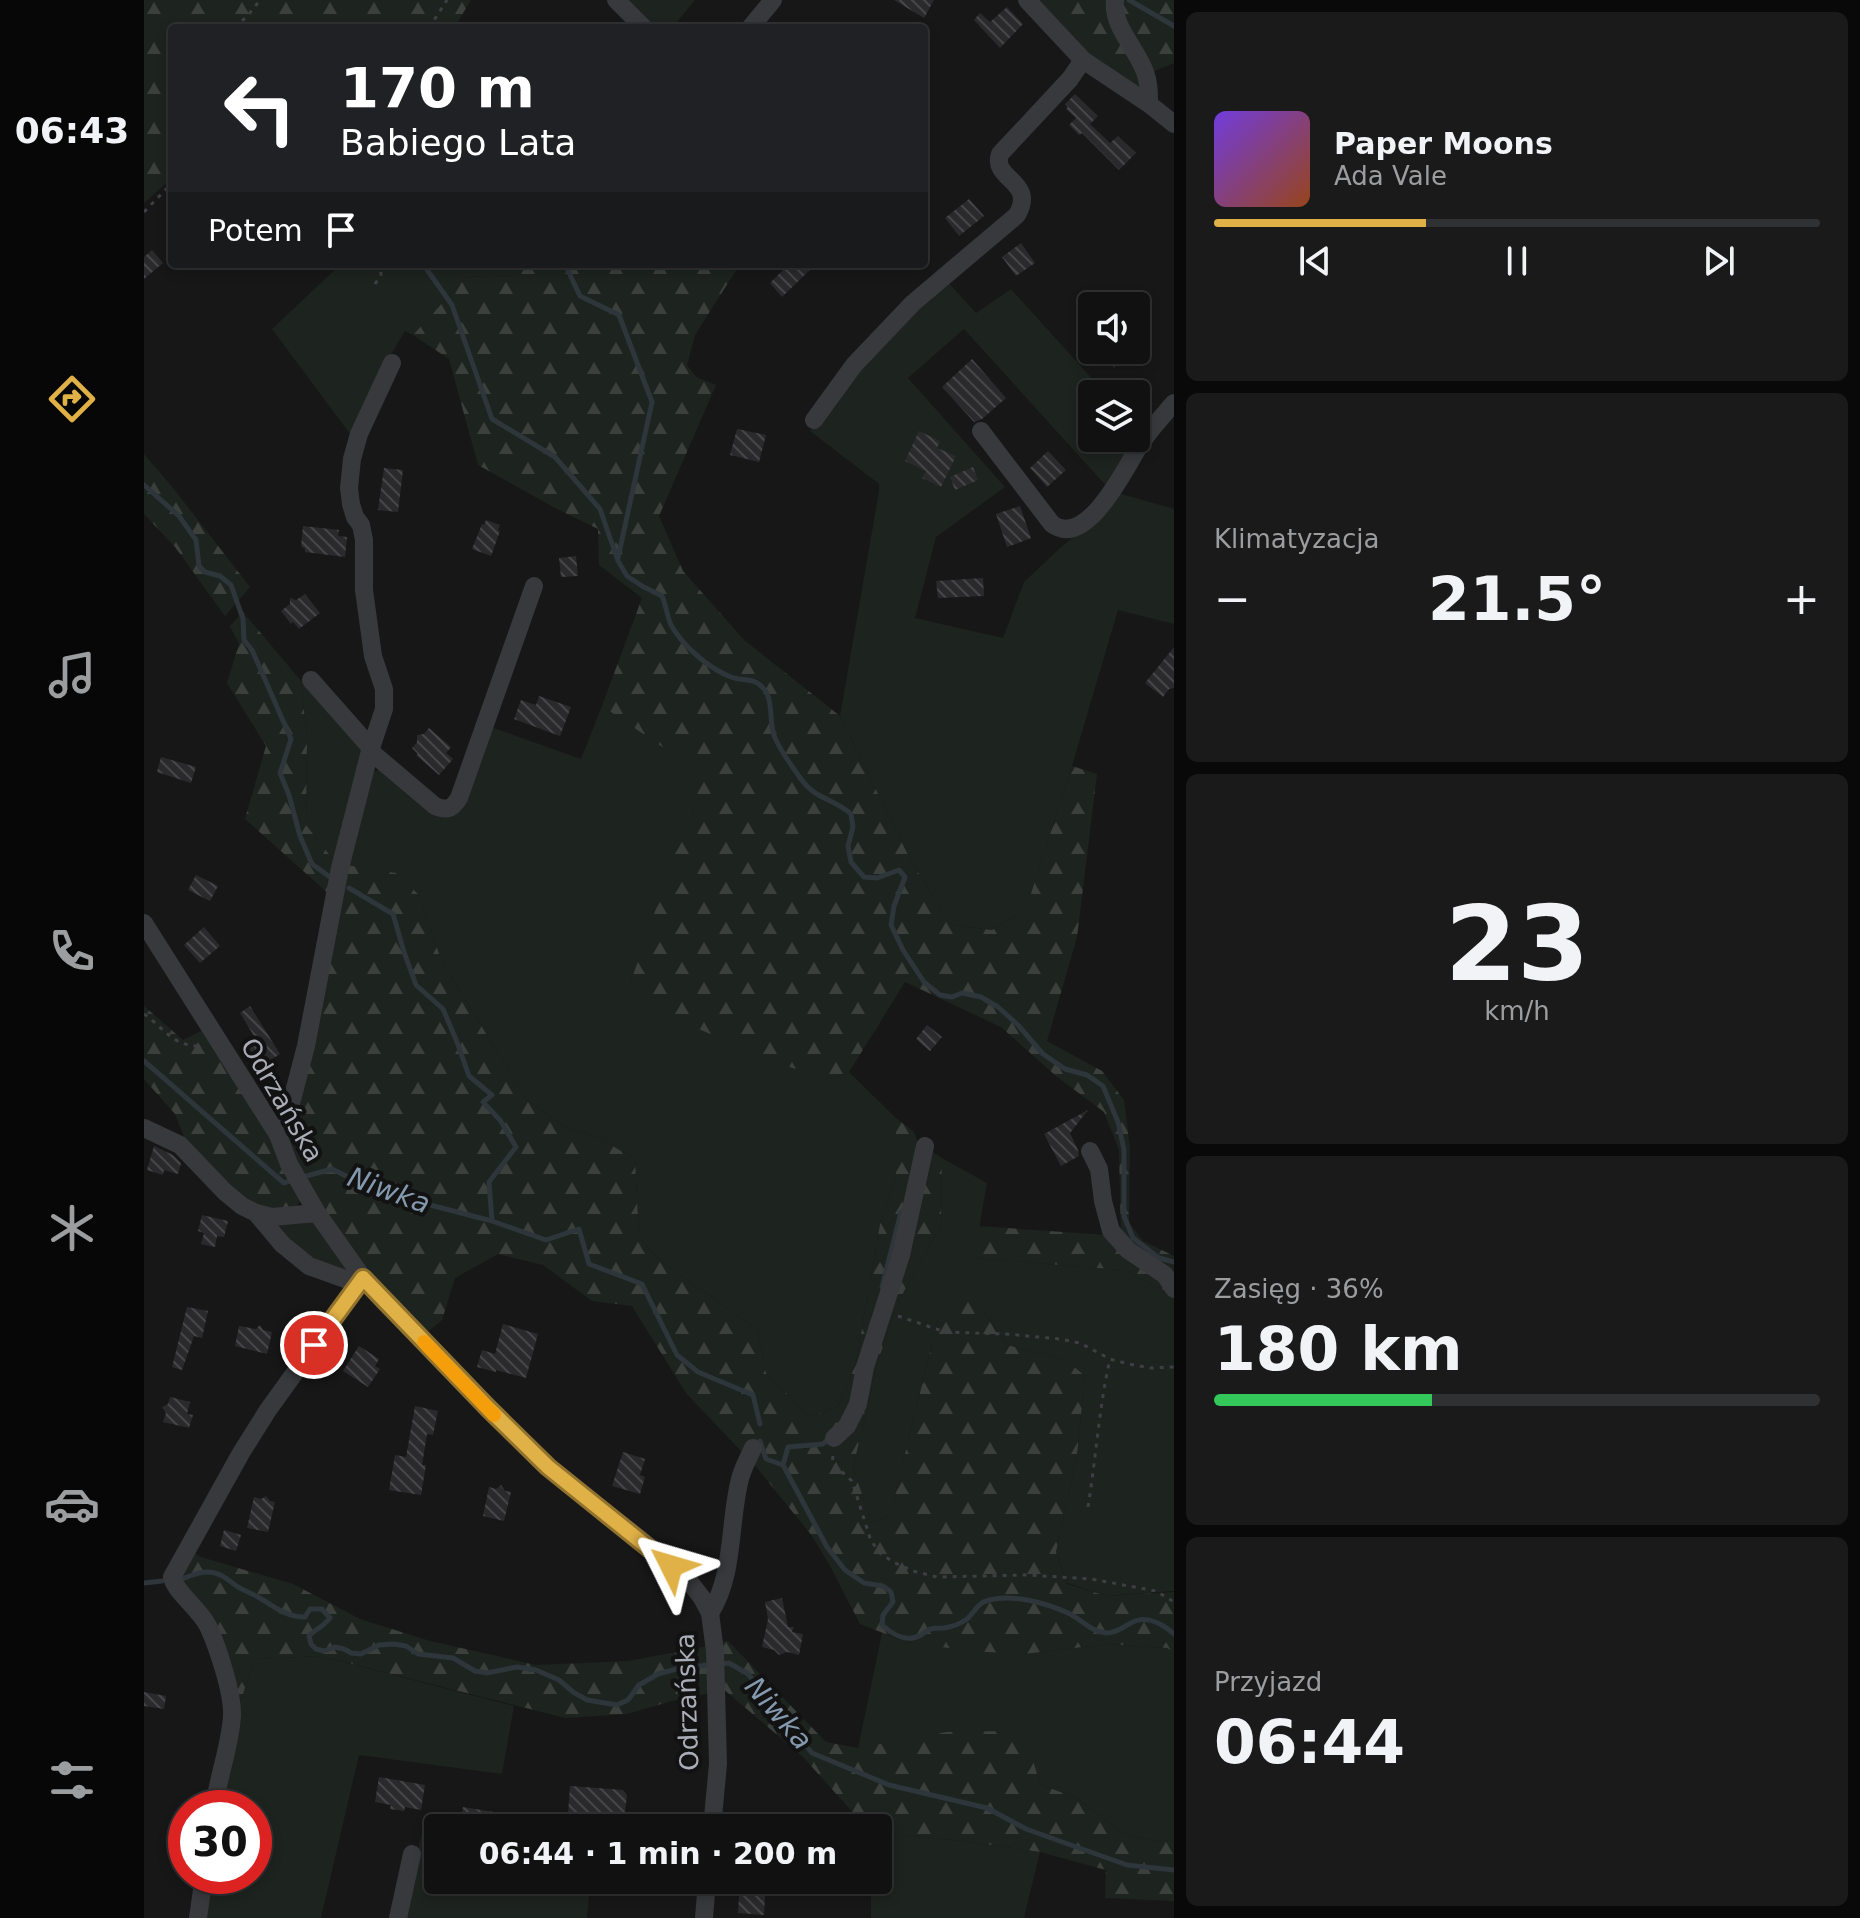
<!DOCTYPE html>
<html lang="pl">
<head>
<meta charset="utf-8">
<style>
  :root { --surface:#111112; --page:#1a1a1b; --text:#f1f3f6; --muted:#9c9d9f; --line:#303132; --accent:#e0b146 }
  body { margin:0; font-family:"DejaVu Sans",sans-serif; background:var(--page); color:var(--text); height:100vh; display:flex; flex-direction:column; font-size:30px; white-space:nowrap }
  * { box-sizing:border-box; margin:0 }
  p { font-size:26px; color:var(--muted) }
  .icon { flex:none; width:44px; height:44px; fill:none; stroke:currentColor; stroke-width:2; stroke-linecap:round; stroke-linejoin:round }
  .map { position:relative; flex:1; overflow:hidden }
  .sheet { display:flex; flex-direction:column; gap:12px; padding:12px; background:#09090a; width:686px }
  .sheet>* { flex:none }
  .banner { position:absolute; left:24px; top:24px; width:760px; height:244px; border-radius:8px; box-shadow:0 4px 12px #0003,0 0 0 2px var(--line); background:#202124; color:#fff; overflow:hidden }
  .controls { position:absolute; left:934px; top:292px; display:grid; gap:16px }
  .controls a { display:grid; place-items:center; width:72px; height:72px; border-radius:8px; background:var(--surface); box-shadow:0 4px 12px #0003,0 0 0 2px var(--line); font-size:40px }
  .speed { position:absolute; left:24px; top:1790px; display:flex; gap:16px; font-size:40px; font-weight:700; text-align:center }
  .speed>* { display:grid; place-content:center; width:104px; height:104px; border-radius:50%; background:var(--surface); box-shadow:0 4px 12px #0003,0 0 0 2px var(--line); line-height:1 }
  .speed .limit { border:12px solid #d22; background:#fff; color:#111 }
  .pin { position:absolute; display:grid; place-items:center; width:68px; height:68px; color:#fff; margin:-34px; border:4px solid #fff; border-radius:50%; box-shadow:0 2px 8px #0007 }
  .me { position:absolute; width:88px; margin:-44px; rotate:310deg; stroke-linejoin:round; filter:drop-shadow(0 0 6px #0008) }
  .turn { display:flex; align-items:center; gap:28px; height:168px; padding:0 40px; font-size:36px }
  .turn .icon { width:104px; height:104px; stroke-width:2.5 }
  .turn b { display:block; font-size:56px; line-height:68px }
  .then { display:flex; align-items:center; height:76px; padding:0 40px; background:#0003; gap:16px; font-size:30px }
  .big { font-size:60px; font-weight:800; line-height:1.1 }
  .sheet .card { flex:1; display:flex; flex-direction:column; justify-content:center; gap:12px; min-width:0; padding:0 28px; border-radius:12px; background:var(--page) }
  .sheet .dial { align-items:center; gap:0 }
  .dial b { font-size:104px; line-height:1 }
  .song { display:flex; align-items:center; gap:24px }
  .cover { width:96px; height:96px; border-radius:12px; background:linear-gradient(135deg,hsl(260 70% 55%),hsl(20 70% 35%)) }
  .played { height:8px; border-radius:4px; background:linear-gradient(90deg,var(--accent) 35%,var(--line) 35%) }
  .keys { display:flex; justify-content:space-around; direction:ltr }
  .heat { display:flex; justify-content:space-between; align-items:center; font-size:44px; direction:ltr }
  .charge { height:12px; border-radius:6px; background:linear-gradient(90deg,#34c759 36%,var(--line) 0) }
  .trip { position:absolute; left:280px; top:1814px; width:468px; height:80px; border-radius:8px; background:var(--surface); box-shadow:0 4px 12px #0003,0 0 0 2px var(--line); font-weight:800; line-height:80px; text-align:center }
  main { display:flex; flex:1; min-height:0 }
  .menu { display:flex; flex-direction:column; width:144px; justify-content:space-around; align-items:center; background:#070707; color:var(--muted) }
  .menu .icon { width:56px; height:56px }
  .menu .selected { color:var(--accent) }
  .menu b { font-size:36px; color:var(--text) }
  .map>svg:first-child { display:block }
  .green { fill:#1d231e }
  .forest { fill:url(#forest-firs) }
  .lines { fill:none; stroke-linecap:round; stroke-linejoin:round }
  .stream { stroke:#2e353b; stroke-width:5 }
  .building { fill:url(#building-back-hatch) }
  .path { stroke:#3e3f44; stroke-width:3; stroke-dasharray:4 6; stroke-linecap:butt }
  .minor { stroke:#38393d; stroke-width:18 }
  .route-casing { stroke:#92732e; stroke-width:20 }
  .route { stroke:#e0b146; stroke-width:14 }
  .slow { stroke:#f59e0b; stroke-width:14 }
  .labels { text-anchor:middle; stroke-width:8; stroke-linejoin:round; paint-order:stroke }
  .street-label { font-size:26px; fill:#aaadb7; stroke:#121213 }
  .water-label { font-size:28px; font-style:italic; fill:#8499ae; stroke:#121213 }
</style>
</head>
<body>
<main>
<nav class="menu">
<b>06:43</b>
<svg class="icon selected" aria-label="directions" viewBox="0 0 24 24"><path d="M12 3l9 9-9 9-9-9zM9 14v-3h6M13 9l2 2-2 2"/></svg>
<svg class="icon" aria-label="music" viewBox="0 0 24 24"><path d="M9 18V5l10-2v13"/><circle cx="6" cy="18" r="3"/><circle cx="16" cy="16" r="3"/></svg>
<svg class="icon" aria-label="phone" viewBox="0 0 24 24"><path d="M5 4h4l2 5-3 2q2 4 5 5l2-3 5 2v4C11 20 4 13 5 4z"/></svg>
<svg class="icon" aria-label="climate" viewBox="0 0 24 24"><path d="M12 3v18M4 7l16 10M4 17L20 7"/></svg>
<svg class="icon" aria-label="car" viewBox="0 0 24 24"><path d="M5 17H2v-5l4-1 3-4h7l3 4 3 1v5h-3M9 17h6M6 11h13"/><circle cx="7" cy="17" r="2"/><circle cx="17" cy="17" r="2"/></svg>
<svg class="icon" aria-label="filters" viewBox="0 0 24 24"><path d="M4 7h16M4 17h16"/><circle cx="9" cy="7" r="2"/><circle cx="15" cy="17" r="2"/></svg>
</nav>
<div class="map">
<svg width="1030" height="1918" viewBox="0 0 1030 1918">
  <defs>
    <pattern id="forest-firs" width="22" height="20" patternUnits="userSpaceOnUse" patternTransform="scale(2)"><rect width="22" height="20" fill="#1d231e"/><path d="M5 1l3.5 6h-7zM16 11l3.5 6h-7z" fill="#3b403c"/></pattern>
    <pattern id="building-back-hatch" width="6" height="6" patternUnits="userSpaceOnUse" patternTransform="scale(2)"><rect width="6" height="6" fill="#2a2a2c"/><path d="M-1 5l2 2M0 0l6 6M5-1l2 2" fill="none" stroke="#464648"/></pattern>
  </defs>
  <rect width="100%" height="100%" fill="#171718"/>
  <!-- green -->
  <g class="green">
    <polygon points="476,0 551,0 528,28 505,28"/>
    <polygon points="197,264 386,264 374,275 322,277 269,335 261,331 245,358 209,438 128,329"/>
    <polygon points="802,280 832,313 867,289 962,394 948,394 948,438 992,438 992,427 999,434 965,489 820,329 764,378 861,487 792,537 771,618 859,638 880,582 916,548 955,516 974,493 1030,509 1030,624 974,610 928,766 882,909 848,930 807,925 766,859 696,716 735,491 735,484 666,431 713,369"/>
    <polygon points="157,681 220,748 192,863 162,825 163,740"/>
    <polygon points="458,706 559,774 486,984 687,1079 705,1072 752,1118 752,1178 736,1224 712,1363 694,1407 666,1417 622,1373 614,1330 519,1263 495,1238 491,1159 455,1138 421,1127 383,1100 298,962 275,895 202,865 227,773 238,768 301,814 344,726 437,759"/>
    <polygon points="798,1158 843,1183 830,1258 978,1270 1022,1291 1030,1298 1030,1591 963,1596 923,1583 912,1552 933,1455 941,1376 922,1360 863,1345 838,1309 795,1315 746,1515 728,1523 709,1468 734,1361 753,1304 797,1225"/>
    <polygon points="172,1221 210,1279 166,1263 124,1222"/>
    <polygon points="738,1633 762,1642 880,1654 965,1644 1023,1648 1030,1652 1030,1833 1017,1842 982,1835 934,1799 896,1784 883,1741 714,1748"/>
    <polygon points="176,1656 370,1706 358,1774 215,1755 177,1918 58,1918 64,1876 110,1876 110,1808 74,1808 94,1710 110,1659"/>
    <polygon points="279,1828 294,1830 294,1880 341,1880 340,1890 445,1896 443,1918 259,1918"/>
    <polygon points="734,1833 820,1841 896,1852 880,1918 727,1918 727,1880 734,1880"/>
  </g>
  <!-- forest -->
  <g class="forest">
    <polygon points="0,0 327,0 310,28 28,28 28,178 0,203"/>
    <polygon points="889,0 966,0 994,68 996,82 993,88 944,55"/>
    <polygon points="977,0 1030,0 1030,63 1008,72 976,8"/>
    <polygon points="386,264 596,264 551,335 543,365 552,377 572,385 515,516 539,571 600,640 696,716 766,859 807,925 848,930 882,909 928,766 953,774 933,937 903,1041 958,1071 980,1100 986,1148 985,1223 999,1241 1030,1256 1030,1298 1022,1291 978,1270 830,1258 834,1226 977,1236 975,1150 960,1112 912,1076 857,1027 761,982 705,1072 687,1079 628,1062 544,1024 486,984 558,774 458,706 498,598 455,565 454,529 411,508 334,465 305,359 269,335 322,277 374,275"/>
    <polygon points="0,454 29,488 106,587 81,616 31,547 0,514"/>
    <polygon points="99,612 157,681 163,740 162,825 192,863 186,895 101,819 122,746 83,683 95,644 86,626"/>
    <polygon points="202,865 252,873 275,895 298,962 383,1100 421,1127 455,1138 491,1159 495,1238 519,1263 614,1330 622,1373 666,1417 694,1407 712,1363 736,1224 752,1178 752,1118 770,1132 774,1143 798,1158 797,1225 753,1304 734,1361 709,1468 728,1523 746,1515 795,1315 816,1296 838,1309 863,1345 922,1360 941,1376 933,1455 912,1552 923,1584 963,1596 1030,1592 1030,1652 1023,1648 965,1644 880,1654 826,1651 762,1642 716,1624 685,1564 668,1536 614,1469 542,1393 488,1306 448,1301 399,1265 354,1254 311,1278 298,1320 281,1334 244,1298 179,1211 142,1143"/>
    <polygon points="0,1006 39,1040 59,1030 120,1123 157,1200 151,1208 126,1211 92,1193 41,1139 31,1114 0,1079"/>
    <polygon points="46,1550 57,1557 149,1584 216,1619 286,1641 392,1665 485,1661 564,1646 567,1693 528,1701 483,1714 422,1718 176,1656 110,1659 94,1710 36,1583"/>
    <polygon points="584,1641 682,1742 714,1748 803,1732 863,1731 883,1740 896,1784 934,1799 982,1835 1017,1842 1030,1833 1030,1901 961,1898 962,1870 896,1852 820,1841 734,1833 734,1828 723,1828 659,1757 578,1688 577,1642"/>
  </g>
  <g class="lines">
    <!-- stream -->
    <g class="stream">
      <polyline points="985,0 1030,26"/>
      <path d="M279,264l29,41 40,114 63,38 45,52 18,52 9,15 15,10 20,10c4,9 5,20 9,29 12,21 37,43 60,52 9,4 22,1 29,8 14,11 9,31 13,47 3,13 20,36 28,47 15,21 32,19 50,35l2,13 -5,19 3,16 13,15 13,1 22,-8 6,7 -11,29 -3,19 12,25 21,32 16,13 12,2 10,-4 19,4 17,10 20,18 25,29 22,15 22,6 16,11 15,36 6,28v66l9,22 26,20 15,4"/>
      <polyline points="421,264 436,296 475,315 508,402 474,558"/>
      <polyline points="0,485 35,516 52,540 55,566 61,572 76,576 87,585 99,619 100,640 108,650 147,739 136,773 145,795 156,836 168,864 186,877"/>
      <polyline points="205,888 249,914 260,952 272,985 299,1009 313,1042 325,1076 348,1095 339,1102 356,1120 372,1147 345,1182 348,1221"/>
      <polyline points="0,1061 140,1183 149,1180"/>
      <polyline points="159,1177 188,1169 232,1191 348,1221 402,1240 435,1229 445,1264 498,1284 533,1355 554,1372 609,1395 616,1424"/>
      <polyline points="738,1287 757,1212"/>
      <path d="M616,1441l6,18 17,6 44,82 18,23 19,13 19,3 8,6 2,10 -10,13 -1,10c11,10 25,18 39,10 3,-2 6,-5 10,-6 2,-1 11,-1 13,-1 7,-1 16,-4 23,-9 8,-7 10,-16 22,-19 25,-6 57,3 79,13 13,6 23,19 38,20 12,0 19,-8 29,-12 14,-5 29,4 39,13"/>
      <polyline points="639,1465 644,1447 679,1444 685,1438"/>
      <path d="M38,1579c8,-3 16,-7 25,-7 12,0 19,6 28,13 7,5 16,8 23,12 16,9 27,20 47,20l5,-8h12l8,9c-6,8 -14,11 -21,18l2,8 5,5 8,2 11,-4 9,2 7,4 10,1 18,-9 15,-1 12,2 12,8 35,4 22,13 12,2 30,-6 19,3 23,10 14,12 14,8 30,5 11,-5 11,-15 19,-11 22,-6 49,-5 19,11 64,79 77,32 98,23 39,21 101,36 47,5"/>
      <polyline points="0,1583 18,1581"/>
    </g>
  </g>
  <!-- building -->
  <g class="building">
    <polygon points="750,0 790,0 780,18"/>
    <polygon points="863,7 879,24 856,48 830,20 836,13 846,22"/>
    <polygon points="931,94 954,116 946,124 966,143 974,136 992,153 975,170 938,133 935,135 925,125 932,118 922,109 924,107 921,104"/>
    <polygon points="825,199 840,216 815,236 801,218"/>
    <polygon points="877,243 891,263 872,276 858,257"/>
    <polygon points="8,250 19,263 0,279 0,257"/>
    <polygon points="645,264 672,264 638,297 626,283"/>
    <polygon points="955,350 990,350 970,368"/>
    <polygon points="828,359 862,398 838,419 830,422 798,387"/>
    <polygon points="593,429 622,435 615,462 586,455"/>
    <polygon points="775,431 796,441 793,448 812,456 797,487 778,478 782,471 761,461"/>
    <polygon points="904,451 922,470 903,487 886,468"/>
    <polygon points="829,467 834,480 811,490 806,477"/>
    <polygon points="240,468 259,470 254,512 234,510"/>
    <polygon points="876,506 887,538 863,547 852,514"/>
    <polygon points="342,520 356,525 354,530 356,531 347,556 328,549 338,524 340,525"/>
    <polygon points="159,526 195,530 194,536 203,537 201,557 161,552 161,548 157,547"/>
    <polygon points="432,556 434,576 417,577 415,558"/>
    <polygon points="839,578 840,596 794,598 792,581"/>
    <polygon points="161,594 176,613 155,629 149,622 147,624 137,611 146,604 146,598 152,600"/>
    <polygon points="1030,647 1030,688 1025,689 1019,697 1001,683"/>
    <polygon points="395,696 427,707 416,736 370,719 377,700 392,705"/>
    <polygon points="285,728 307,747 302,753 309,759 295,775 272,755 274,754 268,748 273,742 273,735 280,734"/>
    <polygon points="17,757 52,767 47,783 13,772"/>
    <polygon points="52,875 74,886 66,901 44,890"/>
    <polygon points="60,927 76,946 56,963 40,945"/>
    <polygon points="106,1006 136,1054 114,1068 101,1048 113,1041 96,1013"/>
    <polygon points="783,1025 798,1037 786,1051 772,1039"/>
    <polygon points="944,1110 926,1133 934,1150 935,1156 917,1166 900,1134"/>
    <polygon points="10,1146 29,1155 37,1163 34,1174 20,1170 19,1175 3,1170"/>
    <polygon points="58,1215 84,1221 80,1237 73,1236 71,1247 57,1244 60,1233 54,1231"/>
    <polygon points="43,1307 64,1311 58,1338 50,1336 38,1370 28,1367"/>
    <polygon points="359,1324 394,1334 382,1378 352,1370 352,1372 333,1367 338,1350 351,1354"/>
    <polygon points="116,1325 119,1330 128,1332 123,1354 91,1346 95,1326 112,1329"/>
    <polygon points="215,1346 235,1359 231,1366 236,1369 224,1387 199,1371"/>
    <polygon points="26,1397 46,1402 43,1414 49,1415 45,1428 19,1422 22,1413 18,1407 24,1404"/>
    <polygon points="271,1406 294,1411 289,1435 283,1434 278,1465 282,1465 277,1495 245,1490 251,1455 262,1457"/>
    <polygon points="479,1452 501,1459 496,1475 501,1477 496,1494 468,1486"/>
    <polygon points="357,1485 361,1491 367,1492 360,1521 339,1516 345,1487 352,1489"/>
    <polygon points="122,1496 126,1501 131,1502 124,1532 103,1528 110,1497 117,1499"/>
    <polygon points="80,1530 97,1535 92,1551 76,1546"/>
    <polygon points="638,1598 644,1627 650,1627 648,1632 659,1634 655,1655 643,1652 635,1655 630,1650 618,1647 624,1619 621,1602"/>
    <polygon points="0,1692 22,1696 20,1709 0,1706"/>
    <polygon points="235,1777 281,1785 277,1810 261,1807 260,1811 246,1809 247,1805 231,1802"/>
    <polygon points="426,1786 479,1790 483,1795 480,1821 445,1818 444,1828 423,1828"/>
    <polygon points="319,1807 350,1812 347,1828 316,1824"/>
    <polygon points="596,1880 622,1880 620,1915 594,1913"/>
  </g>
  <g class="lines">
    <!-- path -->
    <g class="path">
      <polyline points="91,28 105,14 116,0"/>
      <polyline points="285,28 303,0"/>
      <polyline points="0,212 28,183"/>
      <polyline points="231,284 237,275 236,264"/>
      <path d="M0,1014c20,14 29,33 57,32"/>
      <polyline points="754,1316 801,1332 862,1334 916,1339 936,1343 966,1359 985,1364 1007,1368 1030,1367"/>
      <polyline points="689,1456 688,1463 708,1481 727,1541 736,1553 749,1562 769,1571 793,1577 884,1575 947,1579 1012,1591 1030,1602"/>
      <path d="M944,1507c8,-49 11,-100 22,-148"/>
    </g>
    <!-- minor -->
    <g class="minor">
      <polyline points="472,0 500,28"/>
      <polyline points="883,0 939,60 1005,104 1030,124"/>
      <path d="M971,0c-3,27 21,47 30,72 4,10 4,21 4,32"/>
      <polyline points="606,28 629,0"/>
      <path d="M670,420l40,-55 59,-62 104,-88c20,-34 -26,-35 -17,-61l70,-75 13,-19"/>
      <path d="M837,431l71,93c34,25 72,-53 86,-76 10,-17 23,-30 36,-45"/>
      <polyline points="167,680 227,748"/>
      <path d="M226,751l65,55c12,5 17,3 24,-8l75,-212"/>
      <polyline points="0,923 134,1135 145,1164 173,1213 219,1278 242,1304 404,1467 510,1550 545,1581 558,1598 566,1613 571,1651 574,1764 568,1828"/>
      <polyline points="0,1128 36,1145 81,1192 98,1206 112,1213 138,1244 165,1266 215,1284"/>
      <polyline points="134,1135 144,1115 162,1046 196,868 226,751 240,709 240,689 229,656 220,590 220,540 217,525 211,517 207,504 205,488 208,459 215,434 248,363"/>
      <polyline points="946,1151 955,1169 959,1201 967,1231 984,1250 1021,1275 1030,1289"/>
      <polyline points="112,1213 128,1217 173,1213"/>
      <polyline points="690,1438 703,1426 714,1404 721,1367 757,1255 781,1146"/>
      <path d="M566,1613c24,-37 19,-87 29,-130 2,-12 9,-24 14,-35"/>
      <path d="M70,1808c4,-31 16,-61 18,-92 1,-23 -14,-68 -24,-90 -9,-18 -33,-34 -36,-49l69,-124 27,-43 95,-132"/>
      <polyline points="54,1918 60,1876"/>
      <polyline points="254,1918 268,1854"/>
      <polyline points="560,1918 563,1880"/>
    </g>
  </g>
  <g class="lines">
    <!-- route casing -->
    <g class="route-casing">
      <polyline id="route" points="170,1345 219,1278 344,1408 404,1467 527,1566"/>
    </g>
    <!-- route -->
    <use href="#route" class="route"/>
    <!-- slow -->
    <polyline class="slow" points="280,1342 350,1415"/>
  </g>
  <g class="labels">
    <!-- street labels -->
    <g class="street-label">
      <text transform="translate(138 1100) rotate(60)" y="9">Odrzańska</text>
      <text transform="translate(543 1702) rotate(-92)" y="9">Odrzańska</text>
    </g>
    <!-- water labels -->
    <g class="water-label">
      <text transform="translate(245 1190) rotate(20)" y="10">Niwka</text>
      <text transform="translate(635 1713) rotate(49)" y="10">Niwka</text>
    </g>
  </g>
</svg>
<div class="controls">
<a><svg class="icon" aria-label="sound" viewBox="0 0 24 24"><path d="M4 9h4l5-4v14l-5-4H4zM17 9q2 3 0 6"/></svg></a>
<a><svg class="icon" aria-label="layers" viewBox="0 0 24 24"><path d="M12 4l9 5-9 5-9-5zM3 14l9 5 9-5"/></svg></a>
</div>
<div class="speed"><div class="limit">30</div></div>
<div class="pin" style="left:170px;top:1345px;background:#d93025"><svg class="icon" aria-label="arrive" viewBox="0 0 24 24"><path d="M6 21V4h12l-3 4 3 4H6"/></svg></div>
<svg class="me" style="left:527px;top:1566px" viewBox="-20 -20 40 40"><path d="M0-17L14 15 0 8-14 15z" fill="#e0b146" stroke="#fff" stroke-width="4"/></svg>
<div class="trip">06:44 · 1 min · 200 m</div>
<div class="banner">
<div class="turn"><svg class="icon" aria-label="left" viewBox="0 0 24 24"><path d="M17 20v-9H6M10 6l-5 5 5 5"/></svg><div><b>170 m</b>Babiego Lata</div></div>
<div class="then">Potem<svg class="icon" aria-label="arrive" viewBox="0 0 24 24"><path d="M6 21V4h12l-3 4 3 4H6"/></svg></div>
</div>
</div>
<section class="sheet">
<div class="card">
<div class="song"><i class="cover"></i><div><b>Paper Moons</b><p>Ada Vale</p></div></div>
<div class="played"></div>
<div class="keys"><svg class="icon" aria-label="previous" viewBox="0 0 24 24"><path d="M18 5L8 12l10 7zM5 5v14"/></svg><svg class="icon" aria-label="pause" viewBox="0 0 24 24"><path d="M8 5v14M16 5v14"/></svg><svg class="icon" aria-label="next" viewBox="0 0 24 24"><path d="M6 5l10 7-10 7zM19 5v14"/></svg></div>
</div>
<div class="card"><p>Klimatyzacja</p>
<div class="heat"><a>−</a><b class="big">21.5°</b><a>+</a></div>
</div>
<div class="card dial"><b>23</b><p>km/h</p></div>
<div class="card"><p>Zasięg · 36%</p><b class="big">180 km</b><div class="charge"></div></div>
<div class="card"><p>Przyjazd</p><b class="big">06:44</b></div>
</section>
</main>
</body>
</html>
